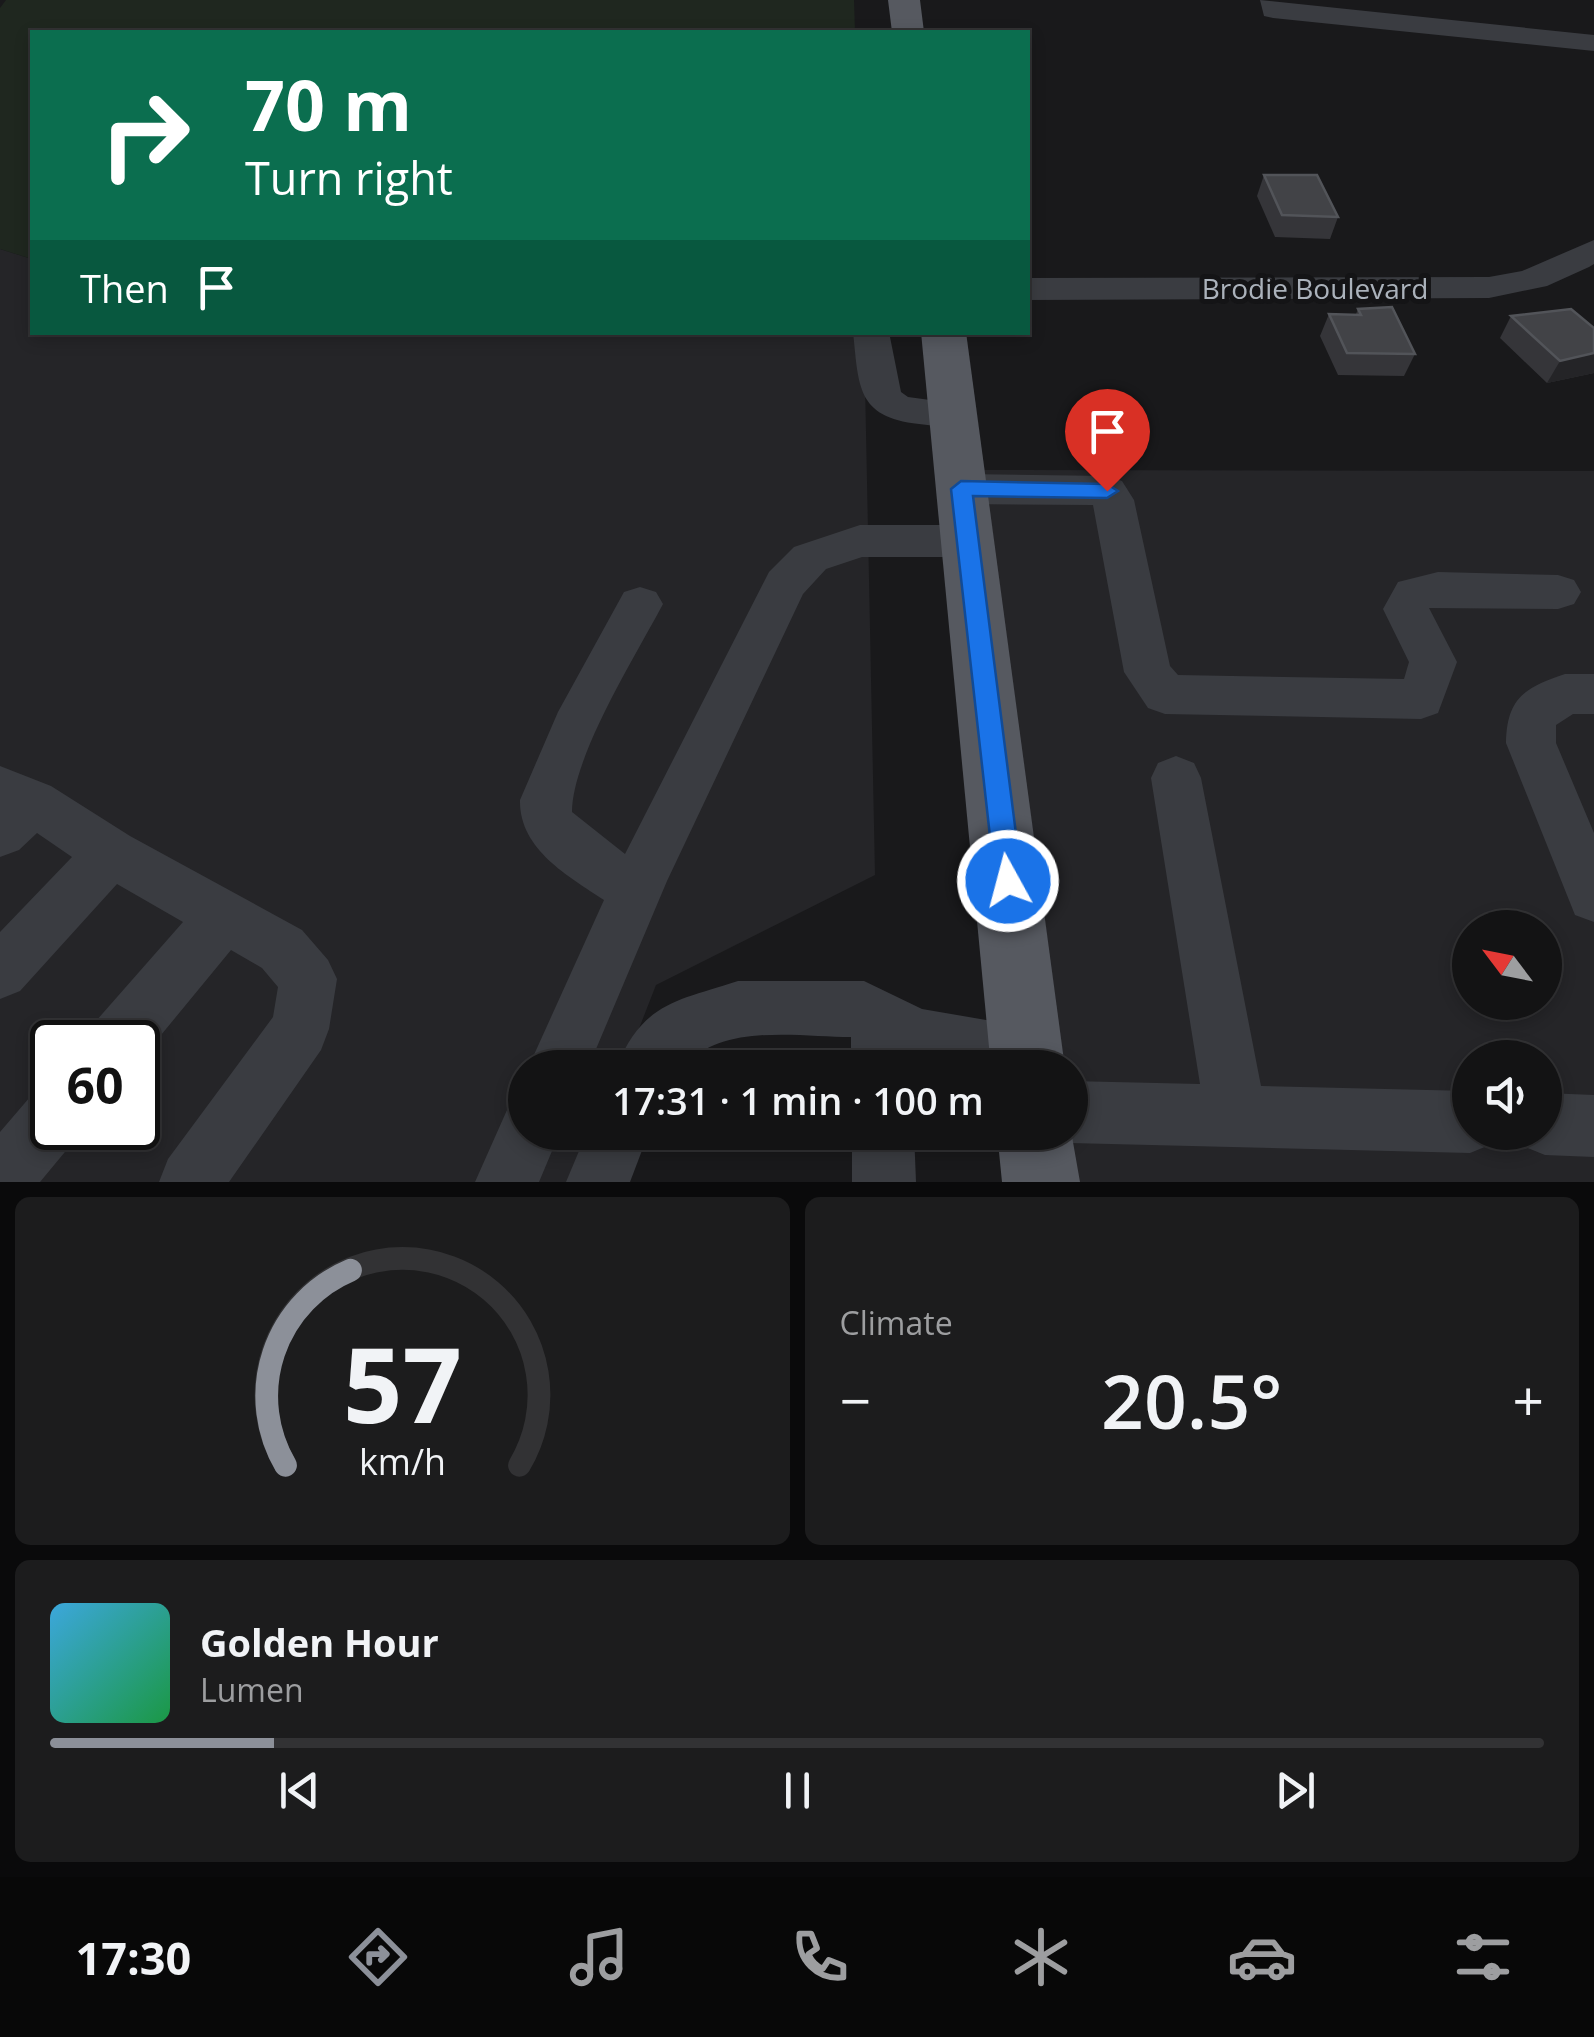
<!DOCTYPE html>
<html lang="en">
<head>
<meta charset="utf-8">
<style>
  :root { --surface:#131314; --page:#1c1c1d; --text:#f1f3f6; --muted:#9d9ea0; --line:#323234; --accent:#8c9099 }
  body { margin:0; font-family:"Open Sans",sans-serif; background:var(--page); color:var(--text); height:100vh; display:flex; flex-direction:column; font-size:38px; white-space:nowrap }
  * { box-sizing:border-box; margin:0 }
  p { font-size:32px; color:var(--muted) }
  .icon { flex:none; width:55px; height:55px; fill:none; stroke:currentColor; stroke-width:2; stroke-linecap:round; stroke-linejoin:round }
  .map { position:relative; height:1182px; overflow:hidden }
  .drawer { display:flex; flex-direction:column; gap:15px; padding:15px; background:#0a0a0b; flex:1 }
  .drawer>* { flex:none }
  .guide { position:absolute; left:30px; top:30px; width:1000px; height:305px; border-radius:0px; box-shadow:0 5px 15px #0003,0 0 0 2px var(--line); background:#0b6e4f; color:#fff; overflow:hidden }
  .needle { width:65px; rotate:302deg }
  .buttons { position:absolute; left:1452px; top:910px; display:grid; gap:20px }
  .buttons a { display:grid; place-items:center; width:110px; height:110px; border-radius:50%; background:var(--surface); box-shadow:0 5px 15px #0003,0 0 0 2px var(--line); font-size:50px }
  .speed { position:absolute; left:30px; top:1020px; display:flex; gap:20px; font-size:50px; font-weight:700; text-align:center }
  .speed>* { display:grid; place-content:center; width:130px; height:130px; border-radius:50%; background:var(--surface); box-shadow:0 5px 15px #0003,0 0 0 2px var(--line); line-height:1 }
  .speed .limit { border:5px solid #111; border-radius:15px; background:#fff; color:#111 }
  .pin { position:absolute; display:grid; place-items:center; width:85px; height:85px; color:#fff; margin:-102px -42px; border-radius:50% 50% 50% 0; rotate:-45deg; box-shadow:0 0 10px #0007 }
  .pin .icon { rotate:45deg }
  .me { position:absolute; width:110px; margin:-55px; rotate:353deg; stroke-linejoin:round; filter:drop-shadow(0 0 8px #0008) }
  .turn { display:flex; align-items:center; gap:35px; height:210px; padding:0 50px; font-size:45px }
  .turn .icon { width:130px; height:130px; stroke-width:2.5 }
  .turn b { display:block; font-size:70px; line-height:85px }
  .then { display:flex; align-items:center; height:95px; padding:0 50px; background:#0003; gap:20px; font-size:38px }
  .big { font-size:75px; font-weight:600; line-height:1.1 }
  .drawer .card { flex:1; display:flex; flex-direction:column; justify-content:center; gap:15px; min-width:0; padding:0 35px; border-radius:15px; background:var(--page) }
  .drawer .dial { align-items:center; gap:0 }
  .dial svg { height:260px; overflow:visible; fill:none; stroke:var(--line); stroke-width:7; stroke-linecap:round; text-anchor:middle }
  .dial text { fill:var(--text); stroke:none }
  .song { display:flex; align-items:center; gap:30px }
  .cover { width:120px; height:120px; border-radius:15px; background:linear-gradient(135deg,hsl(200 70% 55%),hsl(140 70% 35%)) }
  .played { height:10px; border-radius:5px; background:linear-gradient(90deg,var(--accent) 15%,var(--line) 15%) }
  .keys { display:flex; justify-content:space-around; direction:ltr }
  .heat { display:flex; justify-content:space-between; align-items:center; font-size:55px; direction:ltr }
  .drawer .tiles { flex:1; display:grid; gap:15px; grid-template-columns:1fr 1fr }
  .card:last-child { grid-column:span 2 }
  .trip { position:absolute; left:508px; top:1050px; width:580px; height:100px; border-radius:50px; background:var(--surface); box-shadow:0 5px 15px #0003,0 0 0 2px var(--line); font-weight:600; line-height:100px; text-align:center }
  .menu { display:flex; height:160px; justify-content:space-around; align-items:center; background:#080808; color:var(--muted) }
  .menu .icon { width:70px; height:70px }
  .menu .active { color:var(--accent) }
  .menu b { font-size:45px; color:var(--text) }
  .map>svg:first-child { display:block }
  .built { fill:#252528; fill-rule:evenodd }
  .green { fill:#1f271f }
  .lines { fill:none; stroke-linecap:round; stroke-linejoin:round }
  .minor { fill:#3a3c41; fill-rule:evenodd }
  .major { fill:#565960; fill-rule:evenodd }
  .wall { fill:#353539 }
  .shaded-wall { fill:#242427 }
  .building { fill:#424347; stroke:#525459; stroke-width:2.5 }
  .route { fill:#1a73e8; stroke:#114b97; stroke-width:2.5 }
  .labels { text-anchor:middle; stroke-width:10; stroke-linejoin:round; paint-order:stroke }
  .far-street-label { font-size:28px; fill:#abb2bb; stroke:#141416 }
</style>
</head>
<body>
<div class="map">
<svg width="1594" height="1182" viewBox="0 0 1594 1182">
  <rect width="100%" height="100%" fill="#19191b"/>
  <!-- built -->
  <g class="built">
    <path d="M0,249l32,10v73l832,1 11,542 -219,110 -32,82 -99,1v64l75,1 -19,49h-581zM52,1042h86v86h-86z"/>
    <path d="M981,470l613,1v711h-525l1,-114 -15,-1zM1470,928h75v74h-75zM1470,1058h75v74h-75z"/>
  </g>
  <!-- green -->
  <polygon class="green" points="6,0 854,0 855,32 32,32 32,259 0,249 0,8"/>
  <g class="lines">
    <!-- minor -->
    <g class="minor">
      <polygon points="1260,0 1594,35 1594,51 1273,18 1264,16"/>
      <polygon points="1594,240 1594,264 1589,267 1547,286 1489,298 1028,300 1028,278 1489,277 1522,271"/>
      <path d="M853,332h36l12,60 7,5 59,8 6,9 -6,9c-16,5 -32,3 -48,1 -63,-7 -60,-38 -66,-92z"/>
      <polygon points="961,474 1107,476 1122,481 1134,500 1170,666 1178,675 1404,679 1409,662 1383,609 1398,582 1438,572 1558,575 1574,580 1581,592 1574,604 1558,609 1429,608 1457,662 1438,713 1421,719 1165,714 1148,708 1124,672 1093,505 961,504 946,499 940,489 946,479"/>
      <path d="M860,525h107l15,5 7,11 -7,11 -15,5h-105l-36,12 -23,25 -136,287 -79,187h-60l76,-168c-36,-24 -85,-51 -84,-100l38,-88 66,-120 16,-5 16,5 7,12c-27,51 -91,153 -91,208l53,42 144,-282 25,-25z"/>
      <path d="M1565,674h29v40h-21l-17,11v18l38,90v89l-19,-7 -69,-172c1,-45 18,-55 59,-69z"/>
      <polygon points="1176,756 1194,763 1201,778 1261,1086 1470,1091 1470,1132 1497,1132 1492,1144 1470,1153 1070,1143 1048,1134 1070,1132 1070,1081 1200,1084 1151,778 1158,763"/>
      <polygon points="0,766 51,786 130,836 302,930 328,960 337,979 329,1029 321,1050 229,1182 159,1182 168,1159 273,1017 278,987 262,968 231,950 138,1063 138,1042 88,1042 96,1021 183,922 117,884 20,991 0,999 0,932 72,857 37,833 19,850 0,857"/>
      <path d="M738,981h126l58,28 105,18 21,9 9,21 -4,11h-202v-31c-51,0 -132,-15 -167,31h-68c27,-66 61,-67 122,-87z"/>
      <polygon points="52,1088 52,1128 79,1128 74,1141 40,1182 0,1182 0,1132 30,1097"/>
      <polygon points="1545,1093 1594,1095 1594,1157 1545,1155 1523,1146 1518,1132 1545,1132"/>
      <polygon points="525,1103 525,1132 560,1132 539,1182 475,1182 507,1110"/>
      <polygon points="587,1132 649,1132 630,1182 566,1182"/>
      <polygon points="852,1132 914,1132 916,1182 852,1182"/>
    </g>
    <!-- major -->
    <g class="major">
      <polygon points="888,0 920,0 924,32 892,32"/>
      <polygon points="921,332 966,332 1065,1068 991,1068"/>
      <polygon points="1070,1125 1080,1182 1002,1182 997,1132 1070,1132"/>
    </g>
  </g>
  <!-- wall -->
  <g class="wall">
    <polygon points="1264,175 1338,217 1330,239 1275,237 1257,196"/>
    <polygon points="1358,309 1415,354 1404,376 1338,375 1320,336 1329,314 1356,314"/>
    <polygon points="1511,316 1594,328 1594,373 1547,383 1500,338"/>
  </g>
  <!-- shaded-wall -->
  <polygon class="shaded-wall" points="1594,353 1594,373 1547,383 1560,361"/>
  <!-- building -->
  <g class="building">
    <polygon points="1264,175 1317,175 1338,217 1282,215"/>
    <polygon points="1392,307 1415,354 1347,353 1329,314 1361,315 1358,309"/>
    <polygon points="1571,309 1594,328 1594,353 1560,361 1511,316"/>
  </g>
  <!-- route -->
  <polygon class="route" points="961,481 1107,484 1118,491 1107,498 973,496 1022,881 1018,890 1008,893 999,890 995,881 951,489"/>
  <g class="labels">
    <!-- far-street labels -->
    <g class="far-street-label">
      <text x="1315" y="299">Brodie Boulevard</text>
    </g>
  </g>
</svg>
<div class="buttons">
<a><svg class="needle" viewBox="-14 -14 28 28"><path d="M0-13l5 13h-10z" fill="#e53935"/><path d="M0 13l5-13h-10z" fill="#9d9ea0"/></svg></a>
<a><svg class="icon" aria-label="sound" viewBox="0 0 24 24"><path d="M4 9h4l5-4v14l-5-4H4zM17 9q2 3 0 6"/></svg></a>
</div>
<div class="speed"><div class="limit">60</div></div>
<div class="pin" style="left:1107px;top:491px;background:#d93025"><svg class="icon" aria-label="arrive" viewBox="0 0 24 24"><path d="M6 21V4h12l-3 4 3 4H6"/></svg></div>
<svg class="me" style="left:1008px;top:881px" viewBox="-20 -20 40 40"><circle r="17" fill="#1a73e8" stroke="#fff" stroke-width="3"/><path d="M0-11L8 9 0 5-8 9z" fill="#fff"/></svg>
<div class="trip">17:31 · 1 min · 100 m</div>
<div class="guide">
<div class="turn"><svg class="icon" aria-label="right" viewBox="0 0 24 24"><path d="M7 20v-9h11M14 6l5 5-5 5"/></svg><div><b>70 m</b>Turn right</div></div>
<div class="then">Then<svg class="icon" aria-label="arrive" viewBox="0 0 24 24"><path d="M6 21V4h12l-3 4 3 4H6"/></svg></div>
</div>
</div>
<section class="drawer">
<div class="tiles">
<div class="card dial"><svg viewBox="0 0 100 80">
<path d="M14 69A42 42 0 1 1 86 69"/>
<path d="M14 69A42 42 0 0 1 34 9" stroke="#8c9099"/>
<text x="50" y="56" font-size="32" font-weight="700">57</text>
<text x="50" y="72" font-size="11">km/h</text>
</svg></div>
<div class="card"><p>Climate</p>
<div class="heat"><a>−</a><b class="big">20.5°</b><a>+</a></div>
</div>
<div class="card">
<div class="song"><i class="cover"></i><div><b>Golden Hour</b><p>Lumen</p></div></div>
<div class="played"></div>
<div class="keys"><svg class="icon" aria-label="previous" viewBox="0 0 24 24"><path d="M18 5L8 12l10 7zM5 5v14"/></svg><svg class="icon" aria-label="pause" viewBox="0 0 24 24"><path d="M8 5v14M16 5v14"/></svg><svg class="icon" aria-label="next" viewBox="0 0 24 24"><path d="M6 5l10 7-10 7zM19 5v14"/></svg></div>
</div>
</div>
</section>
<nav class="menu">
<b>17:30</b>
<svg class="icon active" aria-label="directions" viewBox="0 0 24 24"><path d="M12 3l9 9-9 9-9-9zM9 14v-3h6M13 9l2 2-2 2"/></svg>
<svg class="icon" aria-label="music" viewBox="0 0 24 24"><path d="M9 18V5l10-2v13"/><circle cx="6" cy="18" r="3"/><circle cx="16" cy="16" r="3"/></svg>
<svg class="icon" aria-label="phone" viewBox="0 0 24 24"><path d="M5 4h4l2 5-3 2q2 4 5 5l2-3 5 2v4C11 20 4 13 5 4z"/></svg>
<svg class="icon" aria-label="climate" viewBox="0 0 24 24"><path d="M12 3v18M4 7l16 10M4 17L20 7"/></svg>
<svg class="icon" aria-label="car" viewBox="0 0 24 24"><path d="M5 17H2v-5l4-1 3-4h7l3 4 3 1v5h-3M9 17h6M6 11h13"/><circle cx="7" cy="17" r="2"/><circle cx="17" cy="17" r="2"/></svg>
<svg class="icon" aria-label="filters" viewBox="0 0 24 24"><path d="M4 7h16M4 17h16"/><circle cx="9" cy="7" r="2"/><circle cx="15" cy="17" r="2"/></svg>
</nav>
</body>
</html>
